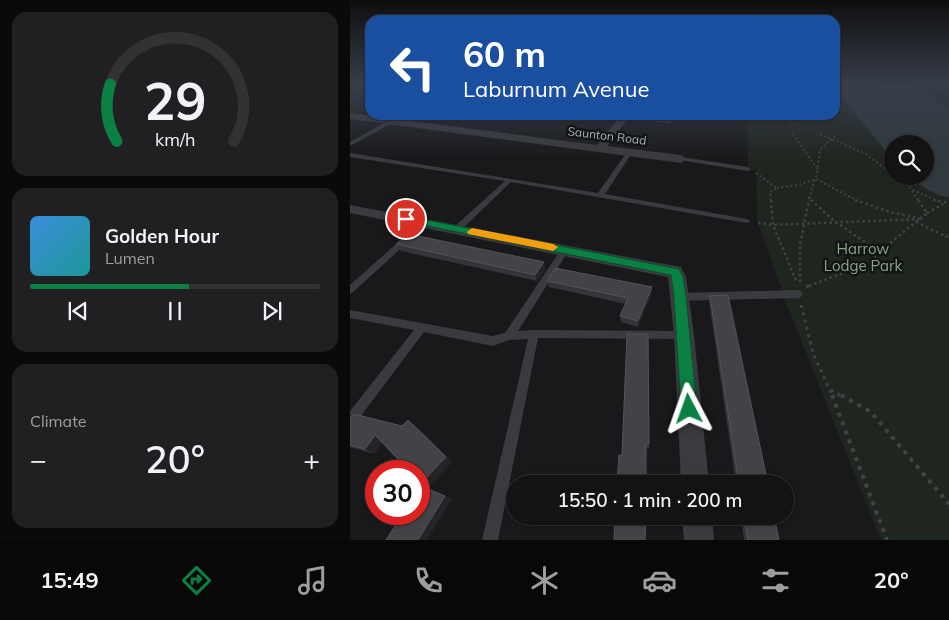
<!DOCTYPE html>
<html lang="en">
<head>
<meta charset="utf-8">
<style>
  :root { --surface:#131314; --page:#202022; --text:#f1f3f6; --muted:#9d9ea0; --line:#323234; --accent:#0b8043 }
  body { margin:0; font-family:Mulish,sans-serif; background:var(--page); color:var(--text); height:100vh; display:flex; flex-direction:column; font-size:19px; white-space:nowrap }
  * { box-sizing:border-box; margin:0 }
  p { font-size:16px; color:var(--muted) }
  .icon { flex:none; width:28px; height:28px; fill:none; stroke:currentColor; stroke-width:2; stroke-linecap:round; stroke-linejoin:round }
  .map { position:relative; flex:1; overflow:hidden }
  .drawer { display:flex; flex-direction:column; gap:12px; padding:12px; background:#0a0a0b; width:350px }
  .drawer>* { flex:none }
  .top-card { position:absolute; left:15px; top:15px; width:475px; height:105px; border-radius:15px; box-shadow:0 1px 4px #0004,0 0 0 1px var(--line); background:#1a4fa0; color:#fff; overflow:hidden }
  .controls { position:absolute; left:534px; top:135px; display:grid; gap:10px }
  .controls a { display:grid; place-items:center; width:50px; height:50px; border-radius:50%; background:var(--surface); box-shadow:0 1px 4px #0004,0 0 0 1px var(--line); font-size:25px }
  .speed { position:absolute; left:15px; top:460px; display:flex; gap:10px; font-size:25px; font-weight:700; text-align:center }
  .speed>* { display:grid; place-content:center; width:65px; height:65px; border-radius:50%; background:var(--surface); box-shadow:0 1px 4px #0004,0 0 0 1px var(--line); line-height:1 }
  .speed .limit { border:8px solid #d22; background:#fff; color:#111 }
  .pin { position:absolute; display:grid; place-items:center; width:42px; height:42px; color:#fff; margin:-21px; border:2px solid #fff; border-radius:50%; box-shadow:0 1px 5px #0007 }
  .me { position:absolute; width:55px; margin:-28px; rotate:356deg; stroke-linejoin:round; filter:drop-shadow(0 0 4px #0008) }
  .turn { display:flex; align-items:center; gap:18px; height:105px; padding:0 15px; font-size:22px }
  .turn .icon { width:65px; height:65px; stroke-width:2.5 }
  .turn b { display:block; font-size:35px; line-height:42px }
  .big { font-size:38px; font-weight:600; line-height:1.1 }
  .drawer .card { flex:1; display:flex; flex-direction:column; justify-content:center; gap:8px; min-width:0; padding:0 18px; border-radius:15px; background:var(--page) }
  .drawer .dial { align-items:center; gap:0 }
  .dial svg { height:130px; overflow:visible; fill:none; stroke:var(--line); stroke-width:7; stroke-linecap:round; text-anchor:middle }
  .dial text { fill:var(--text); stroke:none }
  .song { display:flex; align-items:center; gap:15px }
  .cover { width:60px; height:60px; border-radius:8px; background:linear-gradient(135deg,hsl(210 70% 55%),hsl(180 70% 35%)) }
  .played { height:5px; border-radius:2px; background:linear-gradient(90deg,var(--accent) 55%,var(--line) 55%) }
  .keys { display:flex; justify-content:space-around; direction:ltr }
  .heat { display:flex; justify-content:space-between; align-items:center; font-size:28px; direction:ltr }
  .trip { position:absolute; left:156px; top:475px; width:288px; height:50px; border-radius:25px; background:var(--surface); box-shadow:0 1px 4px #0004,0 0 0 1px var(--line); font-weight:600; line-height:50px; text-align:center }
  .tab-bar { display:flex; height:80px; justify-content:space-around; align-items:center; background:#080808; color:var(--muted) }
  .tab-bar .icon { width:35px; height:35px }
  .tab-bar .on { color:var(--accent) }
  .tab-bar b { font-size:22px; color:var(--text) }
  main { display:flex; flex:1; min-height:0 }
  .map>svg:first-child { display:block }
  .green { fill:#1f261f; fill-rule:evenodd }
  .water { fill:#2f393e }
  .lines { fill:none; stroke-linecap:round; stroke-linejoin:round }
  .path-far4 { stroke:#404246; stroke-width:1; stroke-dasharray:1 2; stroke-linecap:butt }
  .path-far3 { stroke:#404246; stroke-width:2; stroke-dasharray:2 2.5; stroke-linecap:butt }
  .path-far2 { stroke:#404246; stroke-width:2.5; stroke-dasharray:2.5 3; stroke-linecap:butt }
  .path-far1 { stroke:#404246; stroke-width:3; stroke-dasharray:3 4.5; stroke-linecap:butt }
  .path { stroke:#404246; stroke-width:4; stroke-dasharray:4 5.5; stroke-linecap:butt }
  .lane { fill:#3a3b3f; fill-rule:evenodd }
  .street { fill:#3a3b3f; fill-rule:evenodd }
  .wall { fill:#353539 }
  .shaded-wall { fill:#242427 }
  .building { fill:#424347; stroke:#525459 }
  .route { fill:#0b8043; stroke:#07532c }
  .slow { fill:#f59e0b }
  .labels { text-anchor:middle; stroke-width:5; stroke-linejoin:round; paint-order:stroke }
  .far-street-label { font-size:12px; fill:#abb1ba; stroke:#131416 }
  .park-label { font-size:15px; fill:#85a483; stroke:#131416 }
</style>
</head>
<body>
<main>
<section class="drawer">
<div class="card dial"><svg viewBox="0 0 100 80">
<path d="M14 69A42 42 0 1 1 86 69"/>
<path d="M14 69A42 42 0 0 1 10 34" stroke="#0b8043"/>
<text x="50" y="56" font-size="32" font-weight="700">29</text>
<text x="50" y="72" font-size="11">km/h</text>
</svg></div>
<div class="card">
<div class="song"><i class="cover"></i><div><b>Golden Hour</b><p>Lumen</p></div></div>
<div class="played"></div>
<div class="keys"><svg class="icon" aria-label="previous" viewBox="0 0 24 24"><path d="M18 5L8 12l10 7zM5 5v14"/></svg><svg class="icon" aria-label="pause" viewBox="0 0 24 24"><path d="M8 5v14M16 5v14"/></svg><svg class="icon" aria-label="next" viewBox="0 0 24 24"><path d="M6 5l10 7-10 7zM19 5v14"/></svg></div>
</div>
<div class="card"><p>Climate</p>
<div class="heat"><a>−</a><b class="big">20°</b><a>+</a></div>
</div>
</section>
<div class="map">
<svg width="599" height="540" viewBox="0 0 599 540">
  <rect width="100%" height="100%" fill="#19191b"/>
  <!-- green -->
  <path class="green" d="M485,84h114v456h-68l-97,-243 -27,-77 -1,-49 -8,-3 -1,-47 -7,-2v-4h95zM542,144h33v32h-33z"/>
  <!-- water -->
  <path class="water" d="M485,84c4,0 9,-1 13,0 10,2 18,16 30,7l-8,-7h43l20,13 16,15v85c-14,-1 -29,-11 -39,-21h15v-32h-33v15l-57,-71z"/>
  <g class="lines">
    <!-- path-far4 -->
    <g class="path-far4">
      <polyline points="581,84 599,95"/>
      <polyline points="424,115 474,135"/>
      <polyline points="438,115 444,135"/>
      <polyline points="474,115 488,125 488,133 486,135"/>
      <polyline points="449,124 458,123 473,116"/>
    </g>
    <!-- path-far3 -->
    <g class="path-far3">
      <polyline points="443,134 468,170 458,201"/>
      <polyline points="470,134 516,154 542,174"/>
      <polyline points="468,167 470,150 487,134"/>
      <polyline points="406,173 427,188 420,192 421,201"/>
      <polyline points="545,176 563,190 588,201"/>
      <polyline points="427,188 448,185 466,179 508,201"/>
      <polyline points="562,191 569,201"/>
      <polyline points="459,197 463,201"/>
    </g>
    <!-- path-far2 -->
    <g class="path-far2">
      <polyline points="421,200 423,225 447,283"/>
      <polyline points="461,200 483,220 529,252"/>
      <polyline points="505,200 540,212 567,218"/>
      <polyline points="583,200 599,203"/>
      <polyline points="577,213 595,203"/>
      <polyline points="566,222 599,238"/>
      <polyline points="408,223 423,225 570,219"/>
      <polyline points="450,282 450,245 459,200"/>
      <polyline points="459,286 519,263 529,252 577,213 568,200"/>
    </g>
    <!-- path-far1 -->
    <g class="path-far1">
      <polyline points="456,287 462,285"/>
      <polyline points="451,305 463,353 483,397"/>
      <polyline points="481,390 493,397"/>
    </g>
    <!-- path -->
    <g class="path">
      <polyline points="482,395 537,540"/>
      <polyline points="491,395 521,412 599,504"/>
    </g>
    <!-- lane -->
    <g class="lane">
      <polygon points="55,115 61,115 48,123 44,122 0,146 0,142 40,120 44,121"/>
      <polygon points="249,115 268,115 319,119 322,121 319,123 251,116"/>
      <polygon points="279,151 282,153 255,194 397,219 401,221 397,223 161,182 110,231 104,231 103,229 104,227 155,181 0,157 0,153 248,193 277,152"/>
      <polygon points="331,157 398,167 401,169 398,171 329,160 329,158"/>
      <polygon points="72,221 78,221 79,223 3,292 0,294 0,285"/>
      <polygon points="215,247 219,250 168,331 184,330 334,331 338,332 339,335 338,338 334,339 188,338 148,540 132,540 178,339 159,340 143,346 74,332 4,425 0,427 0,411 64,330 0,318 0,310 143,336 155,333 212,248"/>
      <polygon points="448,290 451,291 453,294 451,297 448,298 330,301 327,300 325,297 327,294 330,293"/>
    </g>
    <!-- street -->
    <g class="street">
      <polygon points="0,113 247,145 271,115 281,115 257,146 331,155 337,159 331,163 0,119"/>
      <polygon points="0,205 331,267 336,277 344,335 359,484 331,484 324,335 318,277 0,213"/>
      <polygon points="332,516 362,516 364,540 334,540"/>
    </g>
  </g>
  <!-- wall -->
  <g class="wall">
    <polygon points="46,244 196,269 187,281 51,251"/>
    <polygon points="197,281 302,287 302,293 288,327 271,322 270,316 276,304 199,287"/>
    <polygon points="360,296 418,484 386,484 359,302"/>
    <polygon points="298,334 299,448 272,455"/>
    <polygon points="0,419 52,426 65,425 102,462 78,487 32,442 24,454 0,447"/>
    <polygon points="391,516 424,516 429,540 394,540"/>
  </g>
  <!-- shaded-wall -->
  <g class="shaded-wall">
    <polygon points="194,262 196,269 187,281 185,275"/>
    <polygon points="302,287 302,293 288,327 288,321"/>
    <polygon points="58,420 65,425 102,462 78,487 71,483"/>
    <polygon points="25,435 33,440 24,454 15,449"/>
    <polygon points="95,496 102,499 77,540 68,540"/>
  </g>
  <!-- building -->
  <g class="building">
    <polygon points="58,234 194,262 185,275 46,244"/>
    <polygon points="205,268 302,287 288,321 270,316 278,298 197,281"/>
    <polygon points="378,295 418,484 389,484 360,296"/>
    <polygon points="277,334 298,334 299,444 296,444 296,484 267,484 269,455 272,455"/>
    <polygon points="4,414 52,426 58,420 96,457 71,483 69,481 69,471 59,471 25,435 15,449 0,445 0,419"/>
    <polygon points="71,486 95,496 68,540 36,540 53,514 69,514 69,490"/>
    <polygon points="265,516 296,516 295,540 264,540"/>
    <polygon points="394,516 424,516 429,540 398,540"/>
  </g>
  <!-- sky -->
  <linearGradient id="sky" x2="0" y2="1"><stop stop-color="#0e0e0f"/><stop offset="0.53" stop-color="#383e4a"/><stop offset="1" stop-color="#383e4a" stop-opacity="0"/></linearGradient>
  <rect width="599" height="160" fill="url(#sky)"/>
  <!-- route -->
  <polygon class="route" points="56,216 329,269 333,277 336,297 347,409 345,415 339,417 334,415 331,409 324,297 321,275 53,221 51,219"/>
  <!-- slow -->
  <polygon class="slow" points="122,228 203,244 208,247 203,251 118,234 117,232"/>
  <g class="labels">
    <!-- far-street labels -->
    <g class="far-street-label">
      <text transform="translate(257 136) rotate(7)" y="4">Saunton Road</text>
    </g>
    <!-- park labels -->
    <g class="park-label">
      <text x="513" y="254">Harrow<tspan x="513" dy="17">Lodge Park</tspan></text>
    </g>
  </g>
</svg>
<div class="controls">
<a><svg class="icon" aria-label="search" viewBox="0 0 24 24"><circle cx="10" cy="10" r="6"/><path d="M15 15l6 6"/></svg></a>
</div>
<div class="speed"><div class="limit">30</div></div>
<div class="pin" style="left:56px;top:219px;background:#d93025"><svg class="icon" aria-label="arrive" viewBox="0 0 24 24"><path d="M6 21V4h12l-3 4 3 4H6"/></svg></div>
<svg class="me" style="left:339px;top:409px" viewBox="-20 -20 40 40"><path d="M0-17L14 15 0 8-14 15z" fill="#0b8043" stroke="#fff" stroke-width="4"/></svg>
<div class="trip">15:50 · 1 min · 200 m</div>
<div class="top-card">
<div class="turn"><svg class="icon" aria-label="left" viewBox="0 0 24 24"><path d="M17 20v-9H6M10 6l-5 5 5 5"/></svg><div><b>60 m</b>Laburnum Avenue</div></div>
</div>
</div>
</main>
<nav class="tab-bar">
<b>15:49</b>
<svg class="icon on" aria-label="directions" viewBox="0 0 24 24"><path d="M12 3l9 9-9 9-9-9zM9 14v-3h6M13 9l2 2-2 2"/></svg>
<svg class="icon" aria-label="music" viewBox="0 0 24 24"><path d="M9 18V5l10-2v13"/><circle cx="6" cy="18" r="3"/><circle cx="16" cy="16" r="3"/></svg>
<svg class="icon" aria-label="phone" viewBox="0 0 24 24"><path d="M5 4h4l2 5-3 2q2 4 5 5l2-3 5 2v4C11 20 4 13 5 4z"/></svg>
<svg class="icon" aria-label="climate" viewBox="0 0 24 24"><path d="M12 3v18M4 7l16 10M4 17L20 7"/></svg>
<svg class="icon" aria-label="car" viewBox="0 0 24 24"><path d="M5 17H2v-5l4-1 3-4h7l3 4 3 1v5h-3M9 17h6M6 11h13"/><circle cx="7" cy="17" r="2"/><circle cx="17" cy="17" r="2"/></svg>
<svg class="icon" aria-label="filters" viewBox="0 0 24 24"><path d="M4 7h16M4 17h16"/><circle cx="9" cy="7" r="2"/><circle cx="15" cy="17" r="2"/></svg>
<b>20°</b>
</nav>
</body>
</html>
